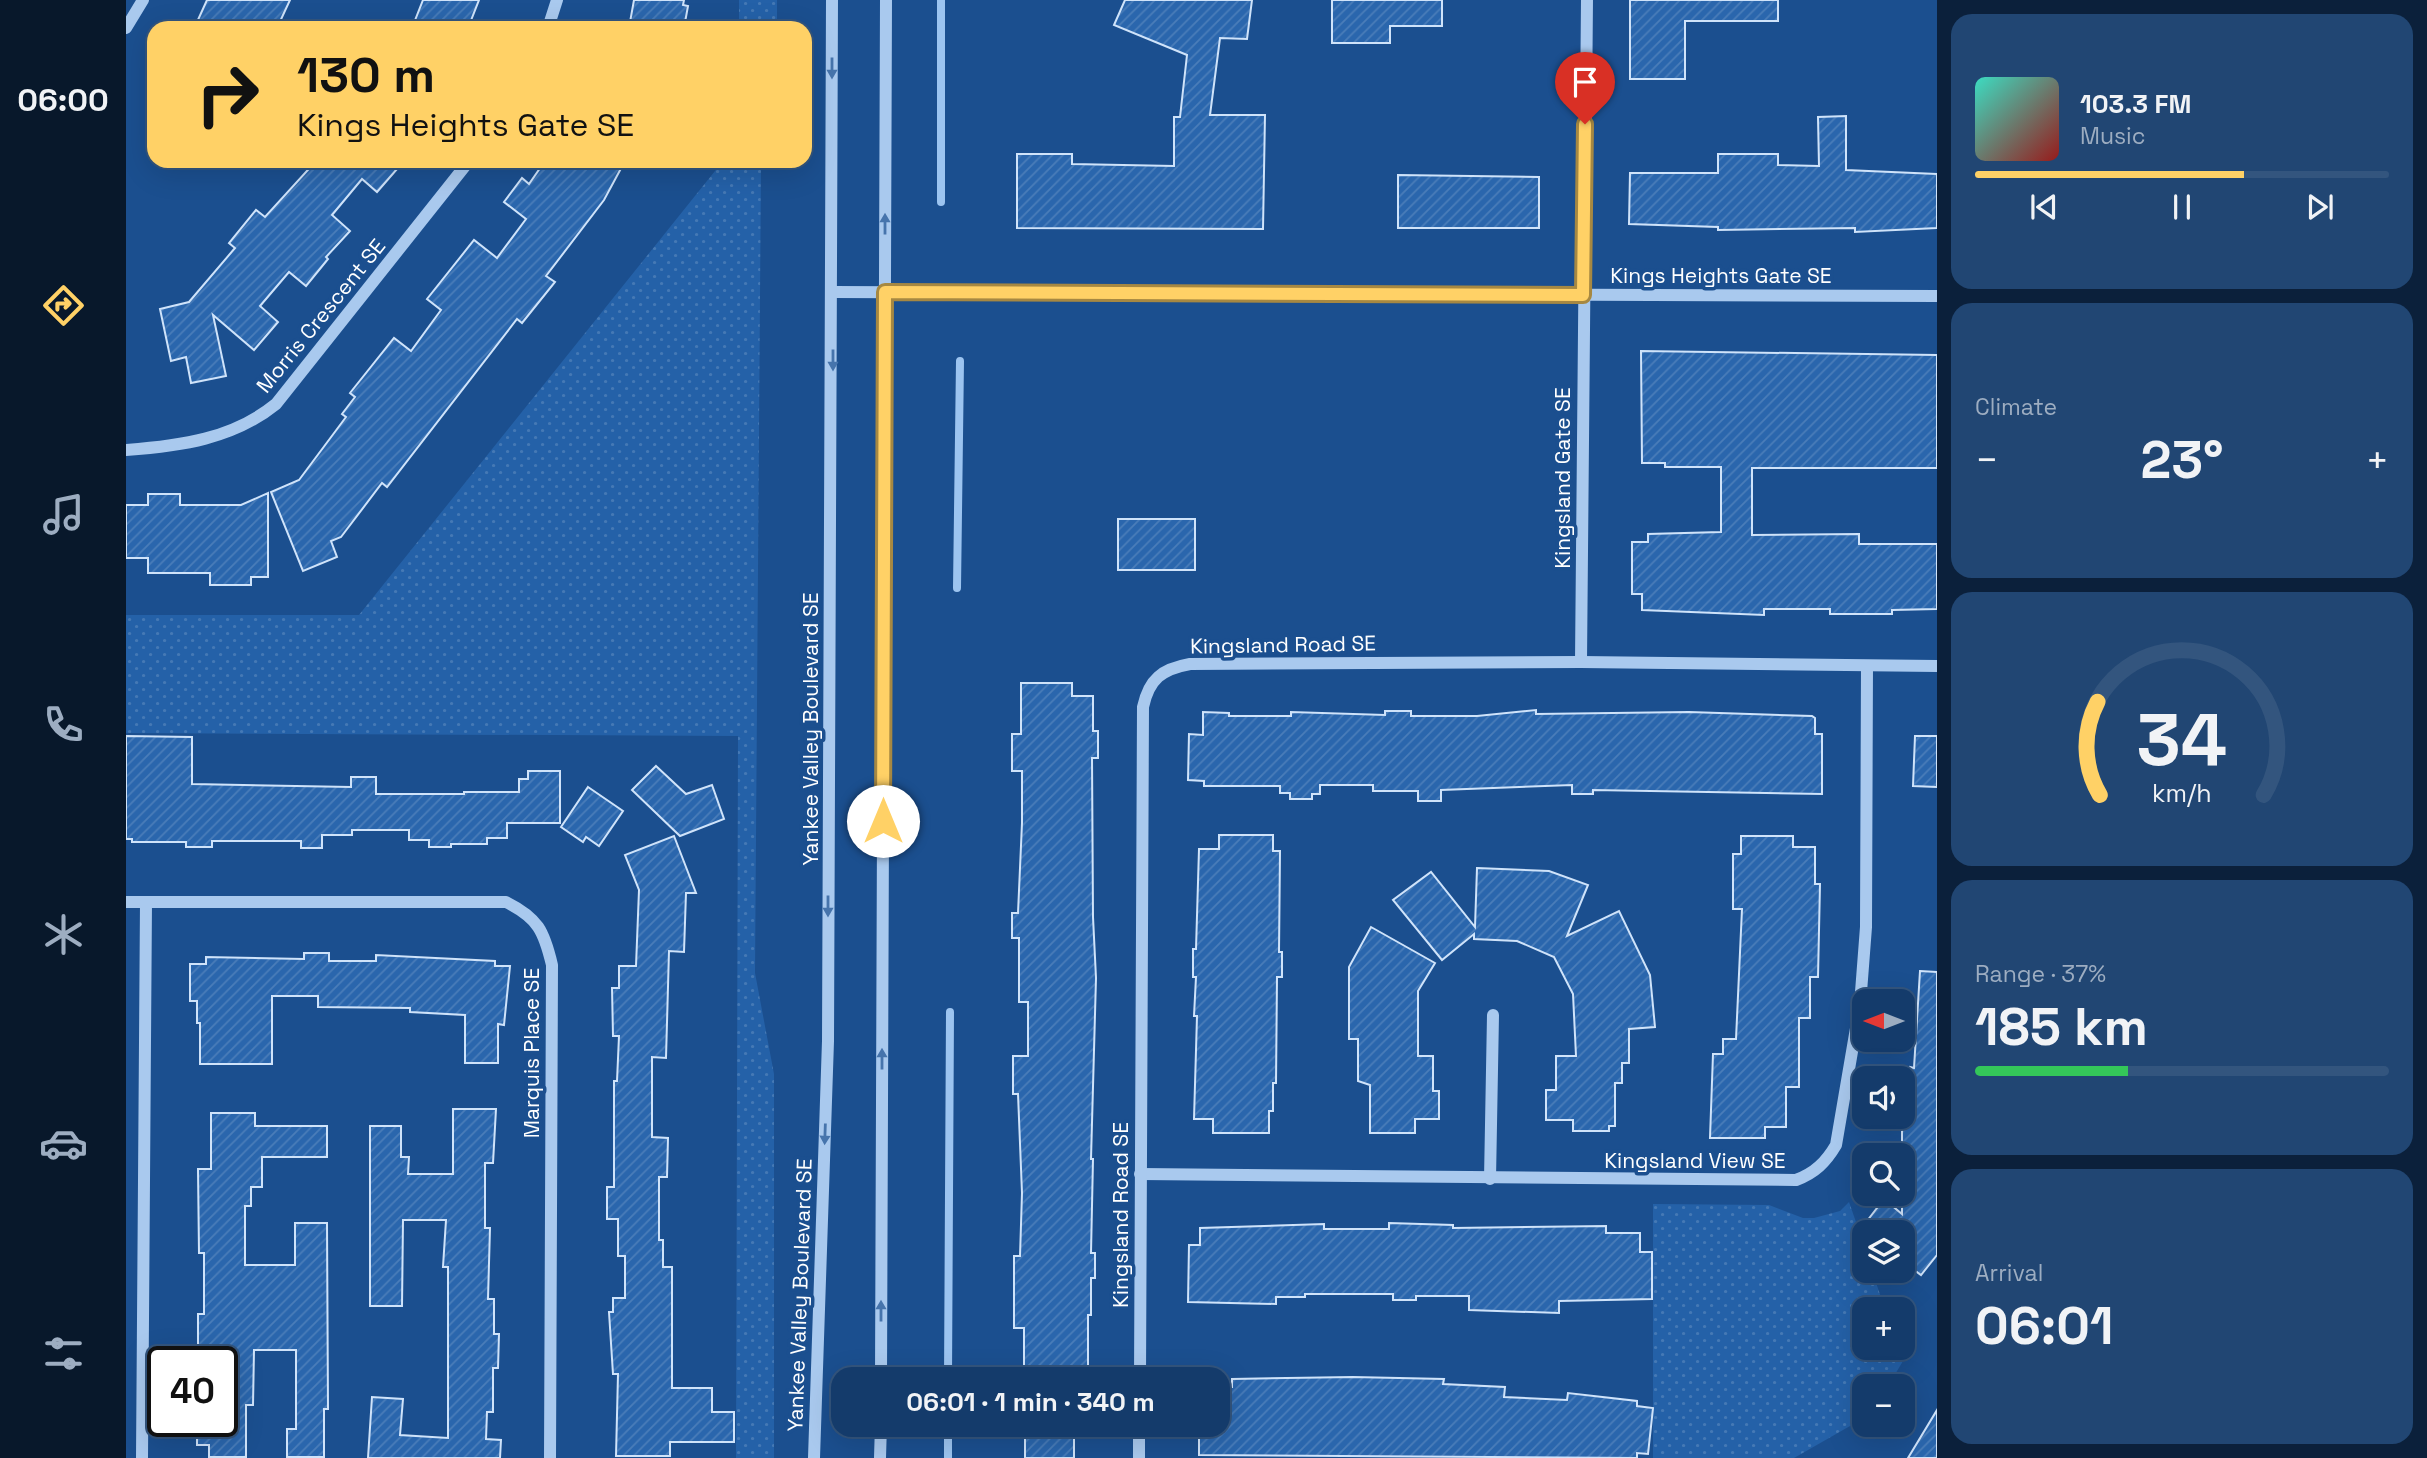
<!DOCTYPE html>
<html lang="en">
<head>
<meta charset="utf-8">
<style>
  :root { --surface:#143b6b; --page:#214673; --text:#f1f3f6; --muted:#9dadc1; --line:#33557e; --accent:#ffd166 }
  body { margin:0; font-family:"Space Grotesk",sans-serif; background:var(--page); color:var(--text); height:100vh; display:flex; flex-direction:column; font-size:26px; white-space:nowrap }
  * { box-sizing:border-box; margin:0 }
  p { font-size:23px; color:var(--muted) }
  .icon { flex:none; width:38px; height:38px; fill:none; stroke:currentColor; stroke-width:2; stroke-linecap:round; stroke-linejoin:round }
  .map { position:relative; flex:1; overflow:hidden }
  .panel { display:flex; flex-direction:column; gap:14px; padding:14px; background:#0b203b; width:490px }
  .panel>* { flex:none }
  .top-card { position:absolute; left:21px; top:21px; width:665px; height:147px; border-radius:21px; box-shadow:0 7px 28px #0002,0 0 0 2px var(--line); background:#ffd166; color:#111; overflow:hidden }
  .needle { width:46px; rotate:270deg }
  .buttons { position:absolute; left:1726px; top:989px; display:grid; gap:14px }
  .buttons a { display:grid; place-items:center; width:63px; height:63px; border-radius:14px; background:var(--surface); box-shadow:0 7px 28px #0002,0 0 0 2px var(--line); font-size:35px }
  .speed { position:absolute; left:21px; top:1346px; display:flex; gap:14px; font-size:35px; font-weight:700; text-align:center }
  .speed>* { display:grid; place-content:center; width:91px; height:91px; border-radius:50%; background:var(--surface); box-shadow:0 7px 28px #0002,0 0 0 2px var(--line); line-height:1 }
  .speed .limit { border:4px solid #111; border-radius:10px; background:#fff; color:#111 }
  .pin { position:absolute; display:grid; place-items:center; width:60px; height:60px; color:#fff; margin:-72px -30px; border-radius:50% 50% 50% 0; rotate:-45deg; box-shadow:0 0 7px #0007 }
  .pin .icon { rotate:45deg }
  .me { position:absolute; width:77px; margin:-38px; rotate:0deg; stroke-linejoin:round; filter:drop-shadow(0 0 5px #0008) }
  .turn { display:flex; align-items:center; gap:24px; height:147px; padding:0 35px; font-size:32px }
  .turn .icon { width:91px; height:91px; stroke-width:2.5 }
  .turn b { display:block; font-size:49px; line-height:60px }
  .big { font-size:52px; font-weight:800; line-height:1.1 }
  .panel .widget { flex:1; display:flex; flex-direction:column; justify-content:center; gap:10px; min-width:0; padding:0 24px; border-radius:21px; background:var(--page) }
  .panel .dial { align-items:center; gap:0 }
  .dial svg { height:182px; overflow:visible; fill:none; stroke:var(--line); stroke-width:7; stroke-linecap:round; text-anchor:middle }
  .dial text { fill:var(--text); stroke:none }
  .song { display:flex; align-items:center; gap:21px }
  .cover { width:84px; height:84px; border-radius:10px; background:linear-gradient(135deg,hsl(170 70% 55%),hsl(0 70% 35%)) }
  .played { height:7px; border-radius:4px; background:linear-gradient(90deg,var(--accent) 65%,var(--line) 65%) }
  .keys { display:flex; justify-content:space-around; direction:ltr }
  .heat { display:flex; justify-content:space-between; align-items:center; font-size:38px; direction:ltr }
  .charge { height:10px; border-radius:5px; background:linear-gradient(90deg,#34c759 37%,var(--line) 0) }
  .trip { position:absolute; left:705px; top:1367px; width:399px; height:70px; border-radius:21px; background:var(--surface); box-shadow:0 7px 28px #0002,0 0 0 2px var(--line); font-weight:800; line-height:70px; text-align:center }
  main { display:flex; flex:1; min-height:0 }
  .dock { display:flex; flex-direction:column; width:126px; justify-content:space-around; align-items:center; background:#08182b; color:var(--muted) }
  .dock .icon { width:49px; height:49px }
  .dock .on { color:var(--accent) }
  .dock b { font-size:32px; color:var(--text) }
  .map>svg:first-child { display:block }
  .park { fill:url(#park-dots) }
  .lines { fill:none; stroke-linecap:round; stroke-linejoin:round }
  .stream { stroke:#9cc4f0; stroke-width:8 }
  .building { fill:url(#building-hatch); stroke:#cfe3fa; stroke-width:2 }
  .minor { stroke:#a9c9ee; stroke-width:12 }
  .oneway { fill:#4674ac }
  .route-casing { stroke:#a68842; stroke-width:18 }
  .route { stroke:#ffd166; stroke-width:12 }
  .labels { text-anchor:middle; stroke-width:7; stroke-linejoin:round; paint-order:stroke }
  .street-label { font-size:21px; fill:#fff; stroke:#1b4f8f }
</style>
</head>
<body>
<main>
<nav class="dock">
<b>06:00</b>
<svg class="icon on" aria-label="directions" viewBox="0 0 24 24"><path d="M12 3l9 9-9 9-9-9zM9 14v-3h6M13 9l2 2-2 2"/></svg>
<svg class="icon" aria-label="music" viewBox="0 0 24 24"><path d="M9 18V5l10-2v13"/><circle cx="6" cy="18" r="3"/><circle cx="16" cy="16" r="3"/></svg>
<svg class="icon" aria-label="phone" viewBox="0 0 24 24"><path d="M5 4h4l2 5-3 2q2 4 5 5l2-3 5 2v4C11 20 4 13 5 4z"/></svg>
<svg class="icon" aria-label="climate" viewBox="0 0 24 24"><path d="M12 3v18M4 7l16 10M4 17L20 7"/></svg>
<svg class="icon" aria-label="car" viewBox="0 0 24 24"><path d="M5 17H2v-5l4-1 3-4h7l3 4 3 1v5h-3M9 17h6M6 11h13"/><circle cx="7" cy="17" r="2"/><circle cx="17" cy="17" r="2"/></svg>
<svg class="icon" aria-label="filters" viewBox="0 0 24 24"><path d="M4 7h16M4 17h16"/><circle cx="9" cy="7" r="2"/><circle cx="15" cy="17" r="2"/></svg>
</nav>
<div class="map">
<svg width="1811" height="1458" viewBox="0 0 1811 1458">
  <defs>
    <pattern id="park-dots" width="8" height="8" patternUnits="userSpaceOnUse" patternTransform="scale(1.75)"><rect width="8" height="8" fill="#2461a8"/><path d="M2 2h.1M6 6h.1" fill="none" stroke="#4579b5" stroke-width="1.8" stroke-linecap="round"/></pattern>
    <pattern id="building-hatch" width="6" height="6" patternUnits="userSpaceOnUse" patternTransform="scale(1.75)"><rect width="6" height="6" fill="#2a66ad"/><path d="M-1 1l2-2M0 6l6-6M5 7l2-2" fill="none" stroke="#4a7db9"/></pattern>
  </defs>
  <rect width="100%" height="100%" fill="#1b4f8f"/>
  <!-- park -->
  <g class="park">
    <rect x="613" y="0" width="38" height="28"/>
    <polygon points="597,161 635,161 629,973 648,1074 648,1458 610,1458 612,736 0,733 0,615 233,615"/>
    <polygon points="1723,1202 1738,1245 1738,1270 1746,1271 1759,1309 1738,1309 1738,1348 1772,1348 1777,1361 1762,1386 1738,1386 1738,1418 1668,1458 1527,1458 1527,1204 1643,1205 1677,1218 1688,1218 1714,1211"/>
  </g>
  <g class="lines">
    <!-- stream -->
    <g class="stream">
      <polyline points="815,0 815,202"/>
      <polyline points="831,588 834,361"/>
      <polyline points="822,1379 824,1012"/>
      <polyline points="822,1458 822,1424"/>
    </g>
  </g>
  <!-- building -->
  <g class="building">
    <polygon points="81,0 164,0 151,28 84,28 71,22"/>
    <polygon points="297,0 353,0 342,28 286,28"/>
    <polygon points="508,0 558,0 557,5 562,6 558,28 504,22"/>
    <polygon points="999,0 1126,0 1121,39 1094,38 1084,115 1139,115 1137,229 891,228 891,154 946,154 946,164 1048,166 1048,117 1054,117 1061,55 988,25"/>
    <polygon points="1206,0 1316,0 1316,26 1264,26 1264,43 1206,43"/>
    <polygon points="1504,0 1652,0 1652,21 1559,21 1559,79 1504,79"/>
    <polygon points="1720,116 1720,170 1811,174 1811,228 1729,232 1729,228 1592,230 1592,227 1503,224 1504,173 1592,173 1592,154 1652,154 1652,165 1693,166 1692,117"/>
    <polygon points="190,161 278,161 251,192 236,179 206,215 224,231 200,257 202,259 180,286 163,272 134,306 152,322 128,350 87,315 100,376 65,383 60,357 45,361 34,309 63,302 109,248 103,243 130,210 139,217"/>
    <polygon points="419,161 499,161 478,200 420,276 429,282 396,323 391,319 261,487 256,483 215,537 205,541 211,557 177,571 145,492 173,480 220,417 216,414 229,397 224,393 268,338 285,351 315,310 301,299 348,240 371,258 400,219 378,202 396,178 403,184"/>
    <polygon points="1272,175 1413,177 1413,228 1272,228"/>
    <polygon points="1515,351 1811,355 1811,468 1626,468 1626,535 1733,534 1733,544 1811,544 1811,609 1766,610 1766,614 1704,614 1704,609 1638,609 1638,615 1516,610 1516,594 1506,594 1506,542 1522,542 1522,534 1595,532 1595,467 1539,467 1539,463 1516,463"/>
    <polygon points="142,493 142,577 125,577 125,585 84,585 84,573 22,573 22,558 0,558 0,505 22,505 22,494 54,494 54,505 115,505"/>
    <rect x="992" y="519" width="77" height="51"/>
    <polygon points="895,683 946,683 946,696 967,696 967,731 972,731 972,758 966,758 967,917 970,978 965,1159 967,1159 965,1253 969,1253 969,1278 965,1278 965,1315 962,1315 962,1373 898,1373 898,1328 888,1328 888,1256 894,1256 896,1193 892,1094 887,1094 887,1056 902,1056 902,1002 893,1002 893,938 886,938 886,913 892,913 896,823 896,771 886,771 886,734 895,734"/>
    <polygon points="1410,710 1410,714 1563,712 1686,716 1689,718 1689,734 1696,734 1696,794 1467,790 1467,794 1446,794 1446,785 1315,790 1315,801 1292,801 1292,791 1247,791 1247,785 1194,785 1194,794 1186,794 1186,799 1164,799 1164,793 1154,793 1154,786 1078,786 1078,781 1062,780 1063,734 1077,735 1077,712 1103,713 1103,716 1165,716 1165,712 1259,715 1259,711 1285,711 1285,716 1351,716"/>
    <polygon points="0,736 66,737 66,784 225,787 225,777 250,777 250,794 338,794 338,792 393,792 393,779 402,779 402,771 434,771 434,823 381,823 381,838 361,838 361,844 325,844 325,847 303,847 303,840 283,840 283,830 226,830 226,835 196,835 196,848 175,848 175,841 86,841 86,847 60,847 60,842 6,842 6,839 0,839"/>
    <polygon points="1789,736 1811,736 1811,787 1787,786"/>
    <polygon points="530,766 560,794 586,785 598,819 554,836 506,790"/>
    <polygon points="462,787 497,811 473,846 460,837 457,842 435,827"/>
    <polygon points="1093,835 1147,835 1147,851 1154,851 1153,952 1156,952 1156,977 1151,977 1150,1083 1147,1083 1147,1111 1143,1111 1143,1133 1087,1133 1087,1119 1068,1119 1071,1016 1068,1016 1070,977 1067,977 1067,949 1070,949 1073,849 1093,849"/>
    <polygon points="548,836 570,893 560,893 558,952 543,951 540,1058 526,1057 526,1137 542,1138 541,1177 533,1177 533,1240 537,1240 537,1267 546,1267 546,1388 586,1388 586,1412 608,1412 608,1442 544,1442 544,1456 490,1456 492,1374 487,1374 483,1312 487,1312 487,1298 499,1298 499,1256 492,1256 492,1219 481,1219 481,1187 488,1187 488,1081 491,1081 493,1036 487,1036 486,988 493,988 493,966 510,966 513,890 499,855"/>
    <polygon points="1615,836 1667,836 1667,847 1689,847 1689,884 1694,884 1692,977 1684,977 1684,1018 1673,1018 1673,1087 1660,1087 1660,1127 1639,1127 1639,1138 1584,1138 1587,1054 1597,1054 1597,1039 1610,1039 1616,909 1607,909 1607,854 1615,854"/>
    <polygon points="1351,868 1423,871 1462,885 1441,936 1493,911 1524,975 1529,1027 1503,1029 1503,1063 1496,1063 1496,1083 1489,1083 1489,1126 1483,1126 1483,1131 1447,1131 1447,1120 1420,1120 1420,1090 1430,1090 1430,1056 1450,1056 1447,994 1428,957 1391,941 1348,939 1348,934 1316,960 1267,900 1305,872 1349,927"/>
    <polygon points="1245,927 1309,963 1292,991 1292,1056 1307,1056 1307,1091 1313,1091 1313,1119 1289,1119 1289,1133 1244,1133 1244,1085 1232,1081 1232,1039 1223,1039 1223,967"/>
    <polygon points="178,953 203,953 203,961 250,961 250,955 369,961 369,966 384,966 378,1025 372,1024 372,1063 339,1063 339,1015 284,1012 284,1008 192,1007 192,996 146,996 146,1064 74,1064 74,1023 71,1023 71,1001 64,1001 64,964 80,964 80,957 178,959"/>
    <polygon points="1794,971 1811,972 1811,1255 1795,1275 1776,1261 1776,1232 1756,1232 1741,1221 1758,1199 1776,1214 1776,1130 1769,1128 1772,1116 1776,1116 1784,1067 1788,1068"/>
    <polygon points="327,1109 370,1109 367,1163 359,1163 359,1228 364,1228 362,1299 368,1299 368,1334 373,1334 372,1368 367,1368 367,1412 361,1412 360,1439 375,1440 374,1458 242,1458 246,1397 277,1399 274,1435 322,1438 322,1267 317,1267 320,1220 277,1220 276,1306 244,1306 244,1126 275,1126 275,1157 283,1157 282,1174 327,1174"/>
    <polygon points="85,1113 129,1113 129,1126 201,1126 201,1157 136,1157 136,1187 125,1187 125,1206 119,1206 119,1265 169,1265 169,1223 201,1223 202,1409 198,1409 198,1457 161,1457 161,1429 170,1429 170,1350 128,1350 127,1405 120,1405 120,1457 83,1457 83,1445 71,1445 71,1421 96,1421 96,1353 72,1353 72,1314 78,1314 78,1253 73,1253 72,1169 85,1169"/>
    <polygon points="1263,1223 1327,1225 1327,1228 1480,1226 1480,1233 1514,1233 1514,1252 1526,1252 1526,1299 1433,1301 1433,1313 1343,1310 1343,1296 1290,1296 1290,1300 1267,1300 1267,1294 1179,1294 1179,1297 1150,1297 1150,1304 1062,1302 1063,1245 1074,1245 1074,1228 1198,1224 1198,1229 1263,1229"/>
    <polygon points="1227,1377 1318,1379 1317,1384 1379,1387 1378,1397 1441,1400 1442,1393 1511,1401 1511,1406 1527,1408 1522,1454 1511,1453 1511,1458 1073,1455 1073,1424 1092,1424 1092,1387 1106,1387 1106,1379"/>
    <polygon points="1811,1410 1811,1458 1782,1458"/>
    <rect x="899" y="1428" width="49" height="30"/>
  </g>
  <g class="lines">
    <!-- minor -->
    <g class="minor">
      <polyline points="0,28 17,0"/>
      <polyline points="422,28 431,0"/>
      <polyline points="707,292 1811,296"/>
      <path d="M0,450c54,-4 107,-11 150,-46l193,-243"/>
      <polyline points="1455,662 1461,0"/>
      <path d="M0,902h380c32,16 38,29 46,63l-2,493"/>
      <path d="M1014,1174l656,6c19,-7 30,-18 40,-35l24,-140 6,-78 1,-261"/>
      <polyline points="1364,1179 1367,1015"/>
      <polyline points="755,1379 760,0"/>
      <path d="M1014,1379l3,-672c6,-28 19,-38 47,-43l391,-2 356,4"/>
      <polyline points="16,1458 20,902"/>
      <polyline points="688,1458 702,1041 706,0"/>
      <polyline points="754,1458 755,1424"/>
      <polyline points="1013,1458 1013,1424"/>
    </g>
  </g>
  <!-- one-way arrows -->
  <defs><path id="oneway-solid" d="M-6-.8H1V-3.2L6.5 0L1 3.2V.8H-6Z" transform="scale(1.75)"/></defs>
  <g class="oneway">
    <use href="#oneway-solid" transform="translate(706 68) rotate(90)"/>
    <use href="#oneway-solid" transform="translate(759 224) rotate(-90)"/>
    <use href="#oneway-solid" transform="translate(707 360) rotate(90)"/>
    <use href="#oneway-solid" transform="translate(702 906) rotate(90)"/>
    <use href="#oneway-solid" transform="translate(756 1059) rotate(-90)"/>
    <use href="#oneway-solid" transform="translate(699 1134) rotate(92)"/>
    <use href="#oneway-solid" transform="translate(755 1311) rotate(-90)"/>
  </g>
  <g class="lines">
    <!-- route casing -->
    <g class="route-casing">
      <polyline id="route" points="757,821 759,292 1457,295 1459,124"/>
    </g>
    <!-- route -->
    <use href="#route" class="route"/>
  </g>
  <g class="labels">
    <!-- street labels -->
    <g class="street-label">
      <text x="1595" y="283">Kings Heights Gate SE</text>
      <text transform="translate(195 316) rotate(-51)" y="7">Morris Crescent SE</text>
      <text transform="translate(1437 478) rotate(-90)" y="7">Kingsland Gate SE</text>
      <text transform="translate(1157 645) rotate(-1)" y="7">Kingsland Road SE</text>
      <text transform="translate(685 729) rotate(-90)" y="7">Yankee Valley Boulevard SE</text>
      <text transform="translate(406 1053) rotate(-90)" y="7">Marquis Place SE</text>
      <text x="1569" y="1168">Kingsland View SE</text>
      <text transform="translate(995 1215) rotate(-90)" y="7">Kingsland Road SE</text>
      <text transform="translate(674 1295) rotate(-88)" y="7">Yankee Valley Boulevard SE</text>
    </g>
  </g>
</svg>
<div class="buttons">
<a><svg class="needle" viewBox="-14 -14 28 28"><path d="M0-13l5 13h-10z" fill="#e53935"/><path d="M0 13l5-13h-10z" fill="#9dadc1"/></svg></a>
<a><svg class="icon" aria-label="sound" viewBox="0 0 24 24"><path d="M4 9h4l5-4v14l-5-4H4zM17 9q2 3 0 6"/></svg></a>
<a><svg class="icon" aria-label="search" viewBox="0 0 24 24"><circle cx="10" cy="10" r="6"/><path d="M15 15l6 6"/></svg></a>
<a><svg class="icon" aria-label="layers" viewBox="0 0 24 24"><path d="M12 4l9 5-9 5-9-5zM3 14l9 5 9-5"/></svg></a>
<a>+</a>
<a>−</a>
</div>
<div class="speed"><div class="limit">40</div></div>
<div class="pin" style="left:1459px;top:124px;background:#d93025"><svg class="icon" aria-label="arrive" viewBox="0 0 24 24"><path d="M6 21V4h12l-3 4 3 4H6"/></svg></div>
<svg class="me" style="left:757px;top:821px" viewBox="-20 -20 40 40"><circle r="19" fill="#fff"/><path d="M0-13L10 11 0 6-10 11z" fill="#ffd166"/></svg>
<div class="trip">06:01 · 1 min · 340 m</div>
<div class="top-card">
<div class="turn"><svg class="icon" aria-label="right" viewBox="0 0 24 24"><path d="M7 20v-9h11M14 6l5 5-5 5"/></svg><div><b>130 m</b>Kings Heights Gate SE</div></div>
</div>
</div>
<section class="panel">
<div class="widget">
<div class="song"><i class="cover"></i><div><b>103.3 FM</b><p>Music</p></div></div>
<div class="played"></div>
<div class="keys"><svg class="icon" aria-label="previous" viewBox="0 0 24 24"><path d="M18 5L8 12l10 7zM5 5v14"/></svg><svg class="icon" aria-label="pause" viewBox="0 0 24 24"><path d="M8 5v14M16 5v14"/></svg><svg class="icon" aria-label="next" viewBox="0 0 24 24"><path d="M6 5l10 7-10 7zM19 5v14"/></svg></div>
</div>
<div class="widget"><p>Climate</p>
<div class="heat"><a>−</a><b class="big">23°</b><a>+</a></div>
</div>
<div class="widget dial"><svg viewBox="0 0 100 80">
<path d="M14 69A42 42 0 1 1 86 69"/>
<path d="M14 69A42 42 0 0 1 13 28" stroke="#ffd166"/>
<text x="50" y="56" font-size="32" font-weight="700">34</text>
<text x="50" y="72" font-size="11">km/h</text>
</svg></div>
<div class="widget"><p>Range · 37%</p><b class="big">185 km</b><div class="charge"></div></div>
<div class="widget"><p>Arrival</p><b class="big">06:01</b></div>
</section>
</main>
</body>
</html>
